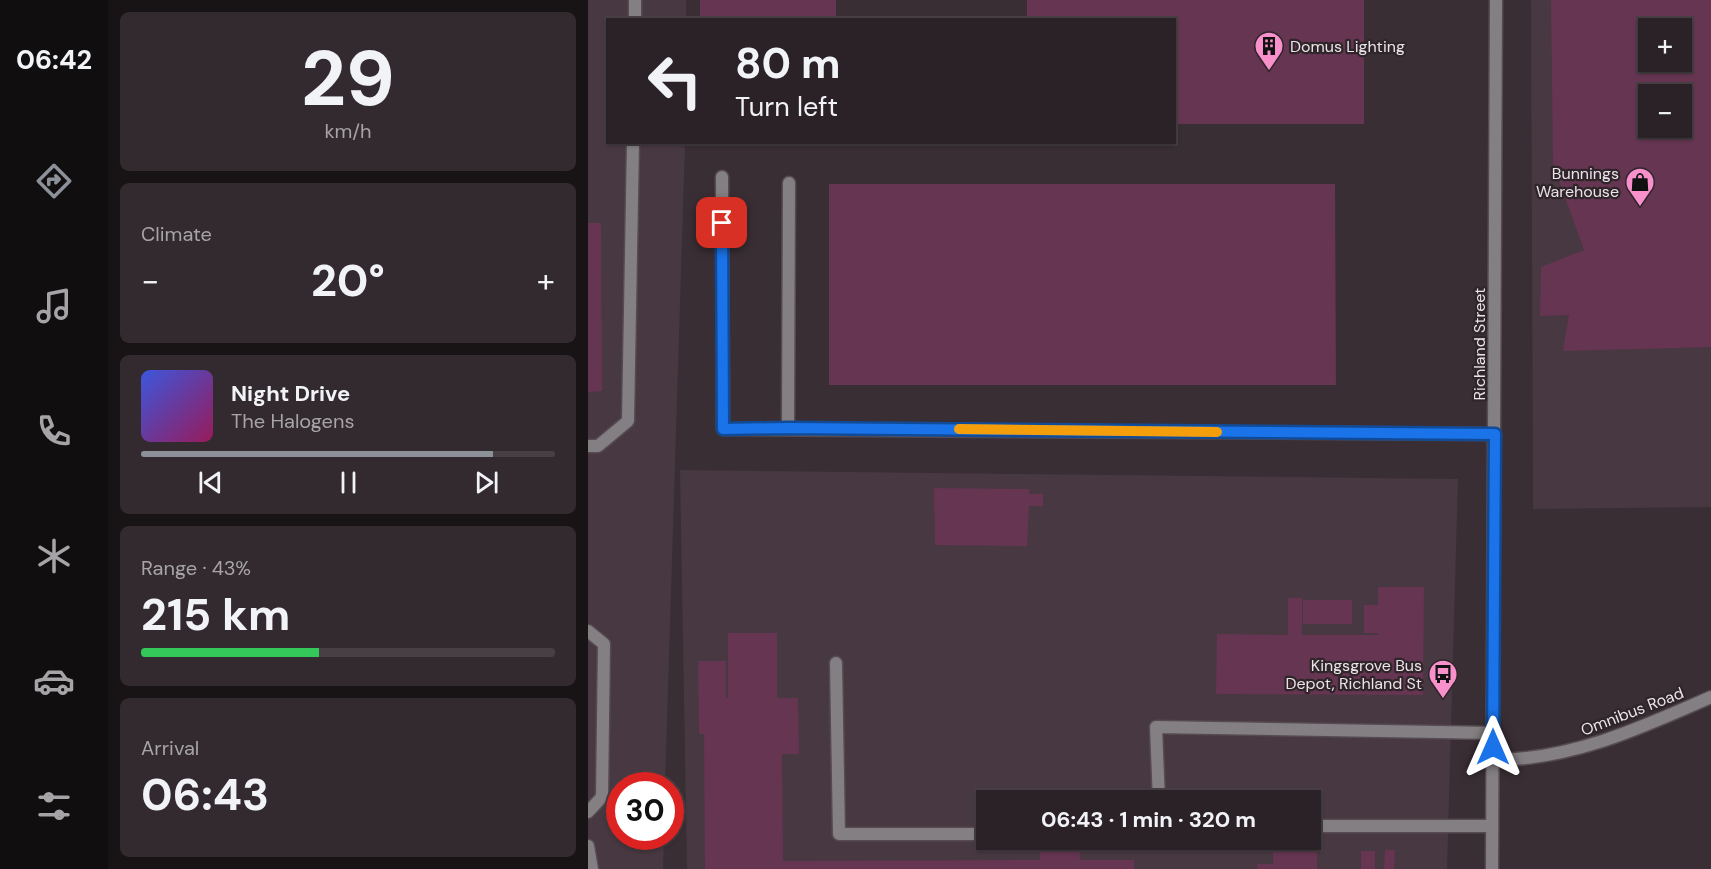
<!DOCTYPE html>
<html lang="en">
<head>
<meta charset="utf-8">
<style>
  :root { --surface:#2b2227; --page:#332a2f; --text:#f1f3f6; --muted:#a6a4a7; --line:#473f44; --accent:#8c9099 }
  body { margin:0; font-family:"DM Sans",sans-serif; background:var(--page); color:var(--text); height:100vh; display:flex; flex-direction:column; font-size:22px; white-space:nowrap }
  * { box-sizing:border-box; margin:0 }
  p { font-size:20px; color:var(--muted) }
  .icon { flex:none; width:33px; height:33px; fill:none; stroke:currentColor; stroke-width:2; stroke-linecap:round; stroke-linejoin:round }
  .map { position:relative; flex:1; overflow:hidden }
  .side { display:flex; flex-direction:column; gap:12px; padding:12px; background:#181315; width:480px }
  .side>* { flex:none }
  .top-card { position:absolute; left:18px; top:18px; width:570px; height:126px; border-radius:0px; box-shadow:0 2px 4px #0004,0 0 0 2px var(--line); background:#2b2227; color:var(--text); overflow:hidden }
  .buttons { position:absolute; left:1050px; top:18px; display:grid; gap:12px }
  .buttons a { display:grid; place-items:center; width:54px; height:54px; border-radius:0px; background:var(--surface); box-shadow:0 2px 4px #0004,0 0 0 2px var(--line); font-size:30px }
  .speed { position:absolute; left:18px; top:772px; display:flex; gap:12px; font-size:30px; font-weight:700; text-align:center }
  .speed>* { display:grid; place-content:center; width:78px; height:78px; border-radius:50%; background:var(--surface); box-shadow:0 2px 4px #0004,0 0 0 2px var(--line); line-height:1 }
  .speed .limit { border:9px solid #d22; background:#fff; color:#111 }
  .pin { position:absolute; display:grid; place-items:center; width:51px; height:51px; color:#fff; margin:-26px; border-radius:12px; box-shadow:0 3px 9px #0006 }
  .me { position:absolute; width:66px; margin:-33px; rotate:0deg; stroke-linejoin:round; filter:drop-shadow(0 0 4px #0008) }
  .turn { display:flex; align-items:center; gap:21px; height:126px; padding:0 30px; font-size:27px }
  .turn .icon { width:78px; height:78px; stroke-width:2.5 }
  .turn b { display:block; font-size:42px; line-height:51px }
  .big { font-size:45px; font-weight:700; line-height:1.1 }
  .side .widget { flex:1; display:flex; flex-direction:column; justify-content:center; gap:9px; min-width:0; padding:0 21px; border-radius:9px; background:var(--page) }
  .side .dial { align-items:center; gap:0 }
  .dial b { font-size:78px; line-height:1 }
  .song { display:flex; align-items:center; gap:18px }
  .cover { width:72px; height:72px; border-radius:9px; background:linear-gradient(135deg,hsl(230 70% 55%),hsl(330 70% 35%)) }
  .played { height:6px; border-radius:3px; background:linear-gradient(90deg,var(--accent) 85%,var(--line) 85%) }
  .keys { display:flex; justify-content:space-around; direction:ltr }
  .heat { display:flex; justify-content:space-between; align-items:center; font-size:33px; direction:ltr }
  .charge { height:9px; border-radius:4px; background:linear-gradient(90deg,#34c759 43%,var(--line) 0) }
  .trip { position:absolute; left:388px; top:790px; width:345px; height:60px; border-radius:0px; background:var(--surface); box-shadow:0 2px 4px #0004,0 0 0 2px var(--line); font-weight:700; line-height:60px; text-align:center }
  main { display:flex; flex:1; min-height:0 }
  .menu { display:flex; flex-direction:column; width:108px; justify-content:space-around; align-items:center; background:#110e10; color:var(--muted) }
  .menu .icon { width:42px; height:42px }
  .menu .selected { color:var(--accent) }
  .menu b { font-size:27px; color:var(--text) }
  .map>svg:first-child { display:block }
  .built { fill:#483841; fill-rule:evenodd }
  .building { fill:#653551; fill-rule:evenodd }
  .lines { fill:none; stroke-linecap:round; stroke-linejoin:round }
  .lane-casing { stroke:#554b51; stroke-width:15 }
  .street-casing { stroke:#554b51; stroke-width:15 }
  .lane { stroke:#847f82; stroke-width:12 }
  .street { stroke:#847f82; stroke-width:12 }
  .route-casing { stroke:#114b97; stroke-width:15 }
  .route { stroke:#1a73e8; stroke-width:10 }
  .slow { stroke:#f59e0b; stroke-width:10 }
  .labels { text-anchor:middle; stroke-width:4.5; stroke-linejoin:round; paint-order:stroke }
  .poi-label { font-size:16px; fill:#eae3e7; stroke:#2f252a; text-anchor:end }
  .street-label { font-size:16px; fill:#eae3e7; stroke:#2f252a }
</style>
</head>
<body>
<main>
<nav class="menu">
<b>06:42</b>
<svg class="icon selected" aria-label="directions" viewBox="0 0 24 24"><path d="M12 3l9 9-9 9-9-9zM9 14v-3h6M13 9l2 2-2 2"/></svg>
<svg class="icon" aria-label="music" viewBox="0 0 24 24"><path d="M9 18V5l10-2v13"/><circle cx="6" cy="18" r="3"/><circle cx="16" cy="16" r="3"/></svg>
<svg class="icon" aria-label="phone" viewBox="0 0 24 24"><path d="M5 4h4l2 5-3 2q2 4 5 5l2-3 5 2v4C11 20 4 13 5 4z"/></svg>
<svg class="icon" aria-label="climate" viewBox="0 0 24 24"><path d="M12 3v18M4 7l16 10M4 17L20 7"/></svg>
<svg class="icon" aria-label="car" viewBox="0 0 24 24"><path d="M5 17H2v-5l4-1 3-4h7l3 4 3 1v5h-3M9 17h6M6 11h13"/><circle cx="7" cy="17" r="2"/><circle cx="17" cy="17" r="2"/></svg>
<svg class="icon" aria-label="filters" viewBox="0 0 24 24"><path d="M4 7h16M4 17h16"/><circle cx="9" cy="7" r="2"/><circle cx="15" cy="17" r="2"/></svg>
</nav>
<section class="side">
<div class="widget dial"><b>29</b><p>km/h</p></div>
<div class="widget"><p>Climate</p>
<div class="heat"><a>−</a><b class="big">20°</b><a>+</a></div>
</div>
<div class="widget">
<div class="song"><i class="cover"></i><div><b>Night Drive</b><p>The Halogens</p></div></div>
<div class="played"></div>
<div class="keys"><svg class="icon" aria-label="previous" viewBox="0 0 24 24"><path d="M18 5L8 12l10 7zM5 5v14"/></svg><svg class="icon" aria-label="pause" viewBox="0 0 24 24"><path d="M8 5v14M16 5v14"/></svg><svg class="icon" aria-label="next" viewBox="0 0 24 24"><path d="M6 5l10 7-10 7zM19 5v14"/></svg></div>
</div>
<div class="widget"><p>Range · 43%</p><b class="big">215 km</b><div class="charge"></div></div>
<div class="widget"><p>Arrival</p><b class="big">06:43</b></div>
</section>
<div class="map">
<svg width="1123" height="869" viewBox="0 0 1123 869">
  <rect width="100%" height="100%" fill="#392e34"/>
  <!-- built -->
  <g class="built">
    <polygon points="0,0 98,0 98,19 20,20 20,142 97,143 77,786 32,786 32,837 76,837 75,869 0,869"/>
    <path d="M943,0h180v507l-178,2zM1060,28h34v34h-34zM1060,94h34v34h-34z"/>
    <path d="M92,470l778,9 -11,390h-760zM399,801h324v39h-324z"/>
  </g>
  <!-- building -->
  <g class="building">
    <rect x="112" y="0" width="136" height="20"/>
    <polygon points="439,0 776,0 776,124 586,124 586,20 439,20"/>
    <path d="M963,0h160v347l-148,4 6,-36 -29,1 1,-49 43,-17 -31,-86zM1060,28h34v34h-34zM1060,94h34v34h-34z"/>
    <polygon points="241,184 747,184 748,385 241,385"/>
    <polygon points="0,223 13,223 14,391 0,392"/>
    <polygon points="346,488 441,489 441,494 455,494 455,506 441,506 439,546 347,545"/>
    <polygon points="790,587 836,587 835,695 628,694 629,634 700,635 700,598 714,598 714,635 790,635 790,633 776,633 776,605 790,605"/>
    <rect x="715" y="600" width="49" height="24"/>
    <polygon points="140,633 189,633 189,698 210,698 211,754 194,754 195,861 452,860 452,840 491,840 492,860 546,860 546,869 117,869 116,734 111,734 110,661 138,661 138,698 140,698"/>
    <rect x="452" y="792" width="39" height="9"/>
    <polygon points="797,850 807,850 806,869 796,869"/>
    <rect x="773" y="851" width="14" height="18"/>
    <polygon points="685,852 729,852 729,869 670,869 669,864 685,864"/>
  </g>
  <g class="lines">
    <!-- lane casing -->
    <g class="lane-casing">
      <g id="lane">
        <polyline points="47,20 47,0"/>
        <polyline points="134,177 135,429 907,434"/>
        <polyline points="200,427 201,183"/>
        <polyline points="0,446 10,446 40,421 45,142"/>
        <polyline points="0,631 16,644 14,797 0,812"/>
        <polyline points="248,663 251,834 399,834"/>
        <polyline points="571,801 568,727 905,733"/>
        <polyline points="723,826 904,826"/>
        <polyline points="0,846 4,869"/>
      </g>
    </g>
    <!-- street casing -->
    <g class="street-casing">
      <g id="street">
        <path d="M905,760c78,0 148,-32 218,-63"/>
        <polyline points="904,869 908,0"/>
      </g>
    </g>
    <!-- lane -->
    <use href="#lane" class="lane"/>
    <!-- street -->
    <use href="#street" class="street"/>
  </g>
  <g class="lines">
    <!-- route casing -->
    <g class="route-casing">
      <polyline id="route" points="134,223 135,429 200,428 907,434 905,747"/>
    </g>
    <!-- route -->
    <use href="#route" class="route"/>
    <!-- slow -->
    <polyline class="slow" points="371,429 629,432"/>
  </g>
  <!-- icons -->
  <defs>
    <g id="building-pin" transform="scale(1.5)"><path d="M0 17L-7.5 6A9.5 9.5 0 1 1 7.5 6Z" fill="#f890cc" stroke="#2f252a"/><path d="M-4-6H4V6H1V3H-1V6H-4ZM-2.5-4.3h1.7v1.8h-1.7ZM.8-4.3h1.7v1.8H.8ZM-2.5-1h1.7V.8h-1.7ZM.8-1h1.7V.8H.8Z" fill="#111"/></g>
    <g id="shop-pin" transform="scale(1.5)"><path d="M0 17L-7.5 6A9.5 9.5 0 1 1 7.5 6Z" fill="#f890cc" stroke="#2f252a"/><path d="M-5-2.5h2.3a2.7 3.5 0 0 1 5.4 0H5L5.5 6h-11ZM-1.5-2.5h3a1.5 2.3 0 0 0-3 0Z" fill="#111"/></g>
    <g id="bus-pin" transform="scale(1.5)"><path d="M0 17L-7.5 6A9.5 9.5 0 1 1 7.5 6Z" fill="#f890cc" stroke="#2f252a"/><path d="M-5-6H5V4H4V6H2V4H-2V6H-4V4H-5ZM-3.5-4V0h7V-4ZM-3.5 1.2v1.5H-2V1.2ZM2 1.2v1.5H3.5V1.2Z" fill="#111"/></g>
  </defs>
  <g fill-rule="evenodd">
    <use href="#building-pin" x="681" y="46"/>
    <use href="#shop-pin" x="1052" y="182"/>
    <use href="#bus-pin" x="855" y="674"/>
  </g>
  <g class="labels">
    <!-- poi labels -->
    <g class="poi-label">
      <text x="702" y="52" text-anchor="start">Domus Lighting</text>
      <text x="1031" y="179">Bunnings<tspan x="1031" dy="18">Warehouse</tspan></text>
      <text x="834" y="671">Kingsgrove Bus<tspan x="834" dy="18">Depot, Richland St</tspan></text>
    </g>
    <!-- street labels -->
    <g class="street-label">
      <text transform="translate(891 344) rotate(-90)" y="6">Richland Street</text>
      <text transform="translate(1044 711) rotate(-21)" y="6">Omnibus Road</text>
    </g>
  </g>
</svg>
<div class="buttons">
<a>+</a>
<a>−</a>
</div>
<div class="speed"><div class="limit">30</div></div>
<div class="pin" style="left:134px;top:223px;background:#d93025"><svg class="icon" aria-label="arrive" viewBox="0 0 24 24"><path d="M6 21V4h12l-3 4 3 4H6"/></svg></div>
<svg class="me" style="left:905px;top:747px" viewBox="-20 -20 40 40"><path d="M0-17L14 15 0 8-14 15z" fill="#1a73e8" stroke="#fff" stroke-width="4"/></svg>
<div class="trip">06:43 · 1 min · 320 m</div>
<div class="top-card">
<div class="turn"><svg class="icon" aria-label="left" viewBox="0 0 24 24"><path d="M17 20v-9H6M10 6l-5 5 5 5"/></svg><div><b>80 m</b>Turn left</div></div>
</div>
</div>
</main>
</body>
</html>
